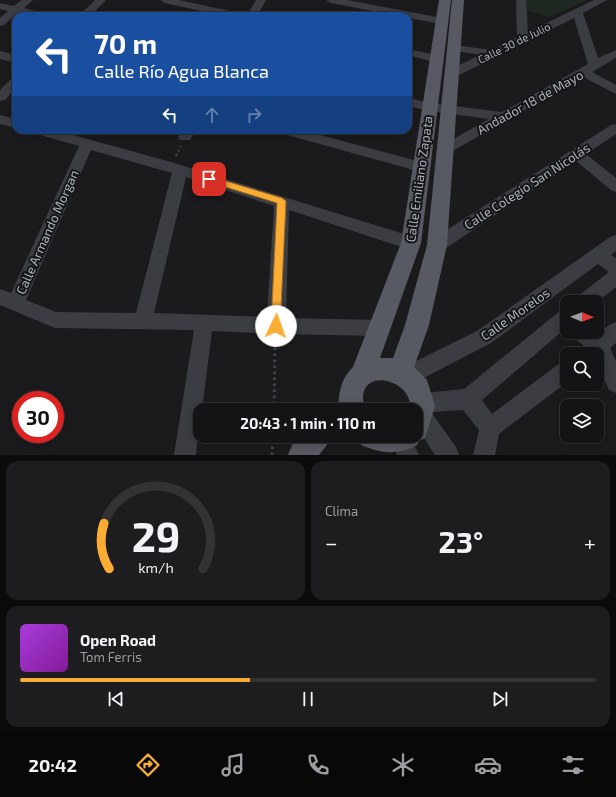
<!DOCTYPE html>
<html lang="es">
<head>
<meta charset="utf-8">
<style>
  :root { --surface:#141416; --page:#1d1d1f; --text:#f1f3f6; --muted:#9d9ea1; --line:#333335; --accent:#fbac35 }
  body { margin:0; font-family:"Exo 2",sans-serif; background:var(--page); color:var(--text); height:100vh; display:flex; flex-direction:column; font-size:15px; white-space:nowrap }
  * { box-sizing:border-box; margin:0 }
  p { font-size:13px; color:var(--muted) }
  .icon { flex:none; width:22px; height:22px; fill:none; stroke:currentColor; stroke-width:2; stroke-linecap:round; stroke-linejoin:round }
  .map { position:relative; height:455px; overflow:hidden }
  .details { display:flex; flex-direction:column; gap:6px; padding:6px; background:#0b0b0c; flex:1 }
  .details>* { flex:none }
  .top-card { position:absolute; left:12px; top:12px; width:400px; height:122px; border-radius:12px; box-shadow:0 2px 10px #0003,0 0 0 1px var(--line); background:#1a4fa0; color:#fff; overflow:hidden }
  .needle { width:26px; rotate:91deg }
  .fabs { position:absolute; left:560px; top:295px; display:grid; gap:8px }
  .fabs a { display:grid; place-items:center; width:44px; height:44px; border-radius:8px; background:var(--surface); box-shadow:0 2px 10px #0003,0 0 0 1px var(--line); font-size:20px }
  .speed { position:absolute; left:12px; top:391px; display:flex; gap:8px; font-size:20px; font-weight:700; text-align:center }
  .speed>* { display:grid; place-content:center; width:52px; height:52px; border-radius:50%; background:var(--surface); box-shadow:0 2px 10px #0003,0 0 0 1px var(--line); line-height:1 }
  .speed .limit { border:6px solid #d22; background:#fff; color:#111 }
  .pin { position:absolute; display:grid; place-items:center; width:34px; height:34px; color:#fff; margin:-17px; border-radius:8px; box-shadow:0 2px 6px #0006 }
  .me { position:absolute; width:44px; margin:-22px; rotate:3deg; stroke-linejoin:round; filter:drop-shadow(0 0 3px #0008) }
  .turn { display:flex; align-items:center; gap:14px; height:84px; padding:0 16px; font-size:18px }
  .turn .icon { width:52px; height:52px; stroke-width:2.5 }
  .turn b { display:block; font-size:28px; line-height:34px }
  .lanes { display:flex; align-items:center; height:38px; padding:0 16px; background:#0003; justify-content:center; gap:20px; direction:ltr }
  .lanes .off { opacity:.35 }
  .big { font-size:30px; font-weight:700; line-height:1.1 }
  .details .widget { flex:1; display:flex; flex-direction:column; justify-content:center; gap:6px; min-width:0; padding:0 14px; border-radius:12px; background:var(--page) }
  .details .dial { align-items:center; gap:0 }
  .dial svg { height:104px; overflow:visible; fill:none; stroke:var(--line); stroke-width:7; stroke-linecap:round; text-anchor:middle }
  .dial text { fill:var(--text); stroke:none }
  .song { display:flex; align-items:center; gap:12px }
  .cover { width:48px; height:48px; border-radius:6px; background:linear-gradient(135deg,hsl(280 70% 55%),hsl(290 70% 35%)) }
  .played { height:4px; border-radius:2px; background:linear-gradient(90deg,var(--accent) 40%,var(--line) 40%) }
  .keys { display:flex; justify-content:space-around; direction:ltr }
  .heat { display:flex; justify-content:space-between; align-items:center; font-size:22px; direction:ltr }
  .details .tiles { flex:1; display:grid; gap:6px; grid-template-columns:1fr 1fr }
  .widget:last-child { grid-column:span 2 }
  .trip { position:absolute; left:193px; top:403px; width:230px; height:40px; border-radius:12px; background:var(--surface); box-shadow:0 2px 10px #0003,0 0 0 1px var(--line); font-weight:700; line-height:40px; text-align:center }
  .dock { display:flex; height:64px; justify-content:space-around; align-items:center; background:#080809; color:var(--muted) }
  .dock .icon { width:28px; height:28px }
  .dock .active { color:var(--accent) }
  .dock b { font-size:18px; color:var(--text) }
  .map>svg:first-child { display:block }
  .green { fill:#202921 }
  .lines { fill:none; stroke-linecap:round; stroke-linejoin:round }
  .path-far1 { stroke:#41444a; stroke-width:2.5; stroke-dasharray:2 3; stroke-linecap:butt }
  .path { stroke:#41444a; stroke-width:3; stroke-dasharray:2.5 3.5; stroke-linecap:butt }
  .minor { fill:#3b3d43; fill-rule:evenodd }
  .major { fill:#575a62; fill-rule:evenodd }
  .route { fill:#fbac35; stroke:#a37022 }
  .labels { text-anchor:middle; stroke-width:4; stroke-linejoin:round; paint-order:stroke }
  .far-street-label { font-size:11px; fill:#adb3bd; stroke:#161618 }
  .street-label { font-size:13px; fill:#adb3bd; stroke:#161618 }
</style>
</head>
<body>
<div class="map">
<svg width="616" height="455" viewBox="0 0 616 455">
  <rect width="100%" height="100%" fill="#1b1b1d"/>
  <!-- green -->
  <polygon class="green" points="523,0 587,0 549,17 523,9"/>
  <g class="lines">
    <!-- path-far1 -->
    <polyline class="path-far1" points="176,156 181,146"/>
    <!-- path -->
    <g class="path">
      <polyline points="274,410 275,341"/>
      <polyline points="272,455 273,436"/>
    </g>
    <!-- minor -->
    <g class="minor">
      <polygon points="22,0 33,0 24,8 47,14 48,16 29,16 18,13 4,25 0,26 0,18 8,11 0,9 0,3 14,6"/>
      <polygon points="95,0 106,0 90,16 79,16"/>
      <polygon points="160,0 179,0 239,13 244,16 224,16 165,3"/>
      <polygon points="256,0 266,0 257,16 247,16"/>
      <polygon points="326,0 347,0 442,18 447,21 442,24 408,18 408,16 399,16 331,3"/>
      <polygon points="516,0 526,0 528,32 594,0 607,0 583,13 598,58 616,50 616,58 592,72 616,85 616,94 583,77 449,153 444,155 439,153 437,150 439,147 489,119 430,111 408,106 408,98 430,103 502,112 588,64 574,18 455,77 447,77 445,74 447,71 480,55 450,50 448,48 450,46 454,45 492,50 517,37"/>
      <polygon points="408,49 441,56 443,59 437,63 408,55"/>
      <polygon points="0,51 16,55 16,63 0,59"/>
      <polygon points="16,77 16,88 5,100 0,101 0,90 12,78"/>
      <polygon points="0,115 16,119 16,128 0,124"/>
      <polygon points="616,124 616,134 586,154 616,178 616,192 611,190 576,161 443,250 437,252 431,250 429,245 431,240 611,125"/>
      <path d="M31,130h24l116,32 246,76 2,5 -2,5 -6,2 -122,-40 -3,108 94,2 7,2 2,6 -2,6 -7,2 -104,-2 -64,-3 -10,79h-2l-4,45h-22l20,-125 -139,-2 -55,-23v-16l11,4 68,-147 -46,-13zM91,150l81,23 -36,140 -80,-1 -30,-12zM186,177l88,29 -7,111 -113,-4z"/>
      <polygon points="182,130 196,130 190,140 180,140 178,137"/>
      <polygon points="278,130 302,130 421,162 426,163 428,167 426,171 421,172 280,133"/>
      <polygon points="616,235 616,251 611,255 616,258 616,287 597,302 575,302 578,296 609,272 598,264 491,343 414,383 407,386 400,383 397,376 400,369 477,331 610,237"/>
      <polygon points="567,308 567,327 482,400 492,414 560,363 567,361 567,382 499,434 495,455 473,455 479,430 463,410 431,412 456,447 459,455 435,455 416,426 416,410 413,403 416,396 423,393 464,389 561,310"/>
      <polygon points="616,322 616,343 610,348 616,361 616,393 609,390 597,363 597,354 578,354 584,346 574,338 572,332 596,332 598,334 609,325"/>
      <polygon points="392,436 410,436 419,455 397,455 390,440"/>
    </g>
    <!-- major -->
    <g class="major">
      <path d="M439,0h12l-30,243 -41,115h13l12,-33 22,-80 25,-245h12l-17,245 -18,80 -15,42 13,13 8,26 -10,32 -6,3 -2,4c-20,10 -35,9 -56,0l-4,-9h59v-26h-7c7,-24 -36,-42 -45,-19 -2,5 0,14 0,19h-26c1,-17 2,-30 15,-43l48,-124z"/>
      <polygon points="301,436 331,436 327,445 319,455 288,455 292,445"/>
    </g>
  </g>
  <!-- route -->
  <polygon class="route" points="206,176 209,176 282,198 286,201 280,330 276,331 272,330 271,326 277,203 206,181"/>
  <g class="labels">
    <!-- far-street labels -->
    <g class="far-street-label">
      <text transform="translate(514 43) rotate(-26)" y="4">Calle 30 de Julio</text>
    </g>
    <!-- street labels -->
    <g class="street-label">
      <text transform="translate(530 102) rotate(-29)" y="5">Andador 18 de Mayo</text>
      <text transform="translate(419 179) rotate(-82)" y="5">Calle Emiliano Zapata</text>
      <text transform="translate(527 186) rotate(-33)" y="5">Calle Colegio San Nicolás</text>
      <text transform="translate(47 232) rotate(-66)" y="5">Calle Armando Morgan</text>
      <text transform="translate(515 314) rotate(-35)" y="5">Calle Morelos</text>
    </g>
  </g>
</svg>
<div class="fabs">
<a><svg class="needle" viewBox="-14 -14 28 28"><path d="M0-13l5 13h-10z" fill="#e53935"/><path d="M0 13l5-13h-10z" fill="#9d9ea1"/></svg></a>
<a><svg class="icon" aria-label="search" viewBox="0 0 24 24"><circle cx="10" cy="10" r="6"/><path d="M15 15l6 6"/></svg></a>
<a><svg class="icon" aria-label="layers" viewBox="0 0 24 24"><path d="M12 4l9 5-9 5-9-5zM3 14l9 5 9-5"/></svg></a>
</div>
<div class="speed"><div class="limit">30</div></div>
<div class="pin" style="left:209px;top:179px;background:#d93025"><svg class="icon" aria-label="arrive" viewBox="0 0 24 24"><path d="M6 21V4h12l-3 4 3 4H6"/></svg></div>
<svg class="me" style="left:276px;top:326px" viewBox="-20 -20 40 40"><circle r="19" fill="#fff"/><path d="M0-13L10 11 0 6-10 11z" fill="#fbac35"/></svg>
<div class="trip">20:43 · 1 min · 110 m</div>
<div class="top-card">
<div class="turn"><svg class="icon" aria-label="left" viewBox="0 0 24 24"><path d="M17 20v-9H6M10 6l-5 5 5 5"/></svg><div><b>70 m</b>Calle Río Agua Blanca</div></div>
<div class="lanes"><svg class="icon" aria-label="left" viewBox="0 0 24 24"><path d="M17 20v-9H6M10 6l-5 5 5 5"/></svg><svg class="icon off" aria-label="ahead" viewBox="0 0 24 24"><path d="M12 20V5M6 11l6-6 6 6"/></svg><svg class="icon off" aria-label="right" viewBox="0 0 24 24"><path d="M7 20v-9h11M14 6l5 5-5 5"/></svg></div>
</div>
</div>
<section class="details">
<div class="tiles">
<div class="widget dial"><svg viewBox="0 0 100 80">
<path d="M14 69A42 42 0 1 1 86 69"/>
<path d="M14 69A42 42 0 0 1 10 34" stroke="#fbac35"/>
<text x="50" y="56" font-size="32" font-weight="700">29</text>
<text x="50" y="72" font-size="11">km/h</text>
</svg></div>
<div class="widget"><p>Clima</p>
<div class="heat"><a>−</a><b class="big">23°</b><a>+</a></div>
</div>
<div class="widget">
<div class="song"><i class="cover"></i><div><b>Open Road</b><p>Tom Ferris</p></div></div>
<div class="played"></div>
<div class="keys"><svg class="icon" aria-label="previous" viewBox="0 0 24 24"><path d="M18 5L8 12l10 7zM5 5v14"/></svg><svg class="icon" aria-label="pause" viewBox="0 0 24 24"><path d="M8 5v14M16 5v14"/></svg><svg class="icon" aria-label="next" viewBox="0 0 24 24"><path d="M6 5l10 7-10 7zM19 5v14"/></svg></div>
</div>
</div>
</section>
<nav class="dock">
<b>20:42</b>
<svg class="icon active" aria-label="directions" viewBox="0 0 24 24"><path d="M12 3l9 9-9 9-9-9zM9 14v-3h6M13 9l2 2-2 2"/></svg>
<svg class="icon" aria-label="music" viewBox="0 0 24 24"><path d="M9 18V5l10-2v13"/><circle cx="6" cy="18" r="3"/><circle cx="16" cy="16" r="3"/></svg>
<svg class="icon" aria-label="phone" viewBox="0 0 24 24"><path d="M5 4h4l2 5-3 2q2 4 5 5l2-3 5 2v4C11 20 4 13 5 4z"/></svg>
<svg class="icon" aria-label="climate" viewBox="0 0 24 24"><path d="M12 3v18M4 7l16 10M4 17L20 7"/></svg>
<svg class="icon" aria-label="car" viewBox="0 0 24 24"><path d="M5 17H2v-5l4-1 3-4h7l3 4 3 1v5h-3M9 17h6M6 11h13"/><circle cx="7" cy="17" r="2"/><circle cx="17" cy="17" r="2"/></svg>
<svg class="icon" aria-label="filters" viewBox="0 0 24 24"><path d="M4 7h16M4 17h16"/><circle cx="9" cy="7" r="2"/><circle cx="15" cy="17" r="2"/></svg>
</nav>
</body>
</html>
